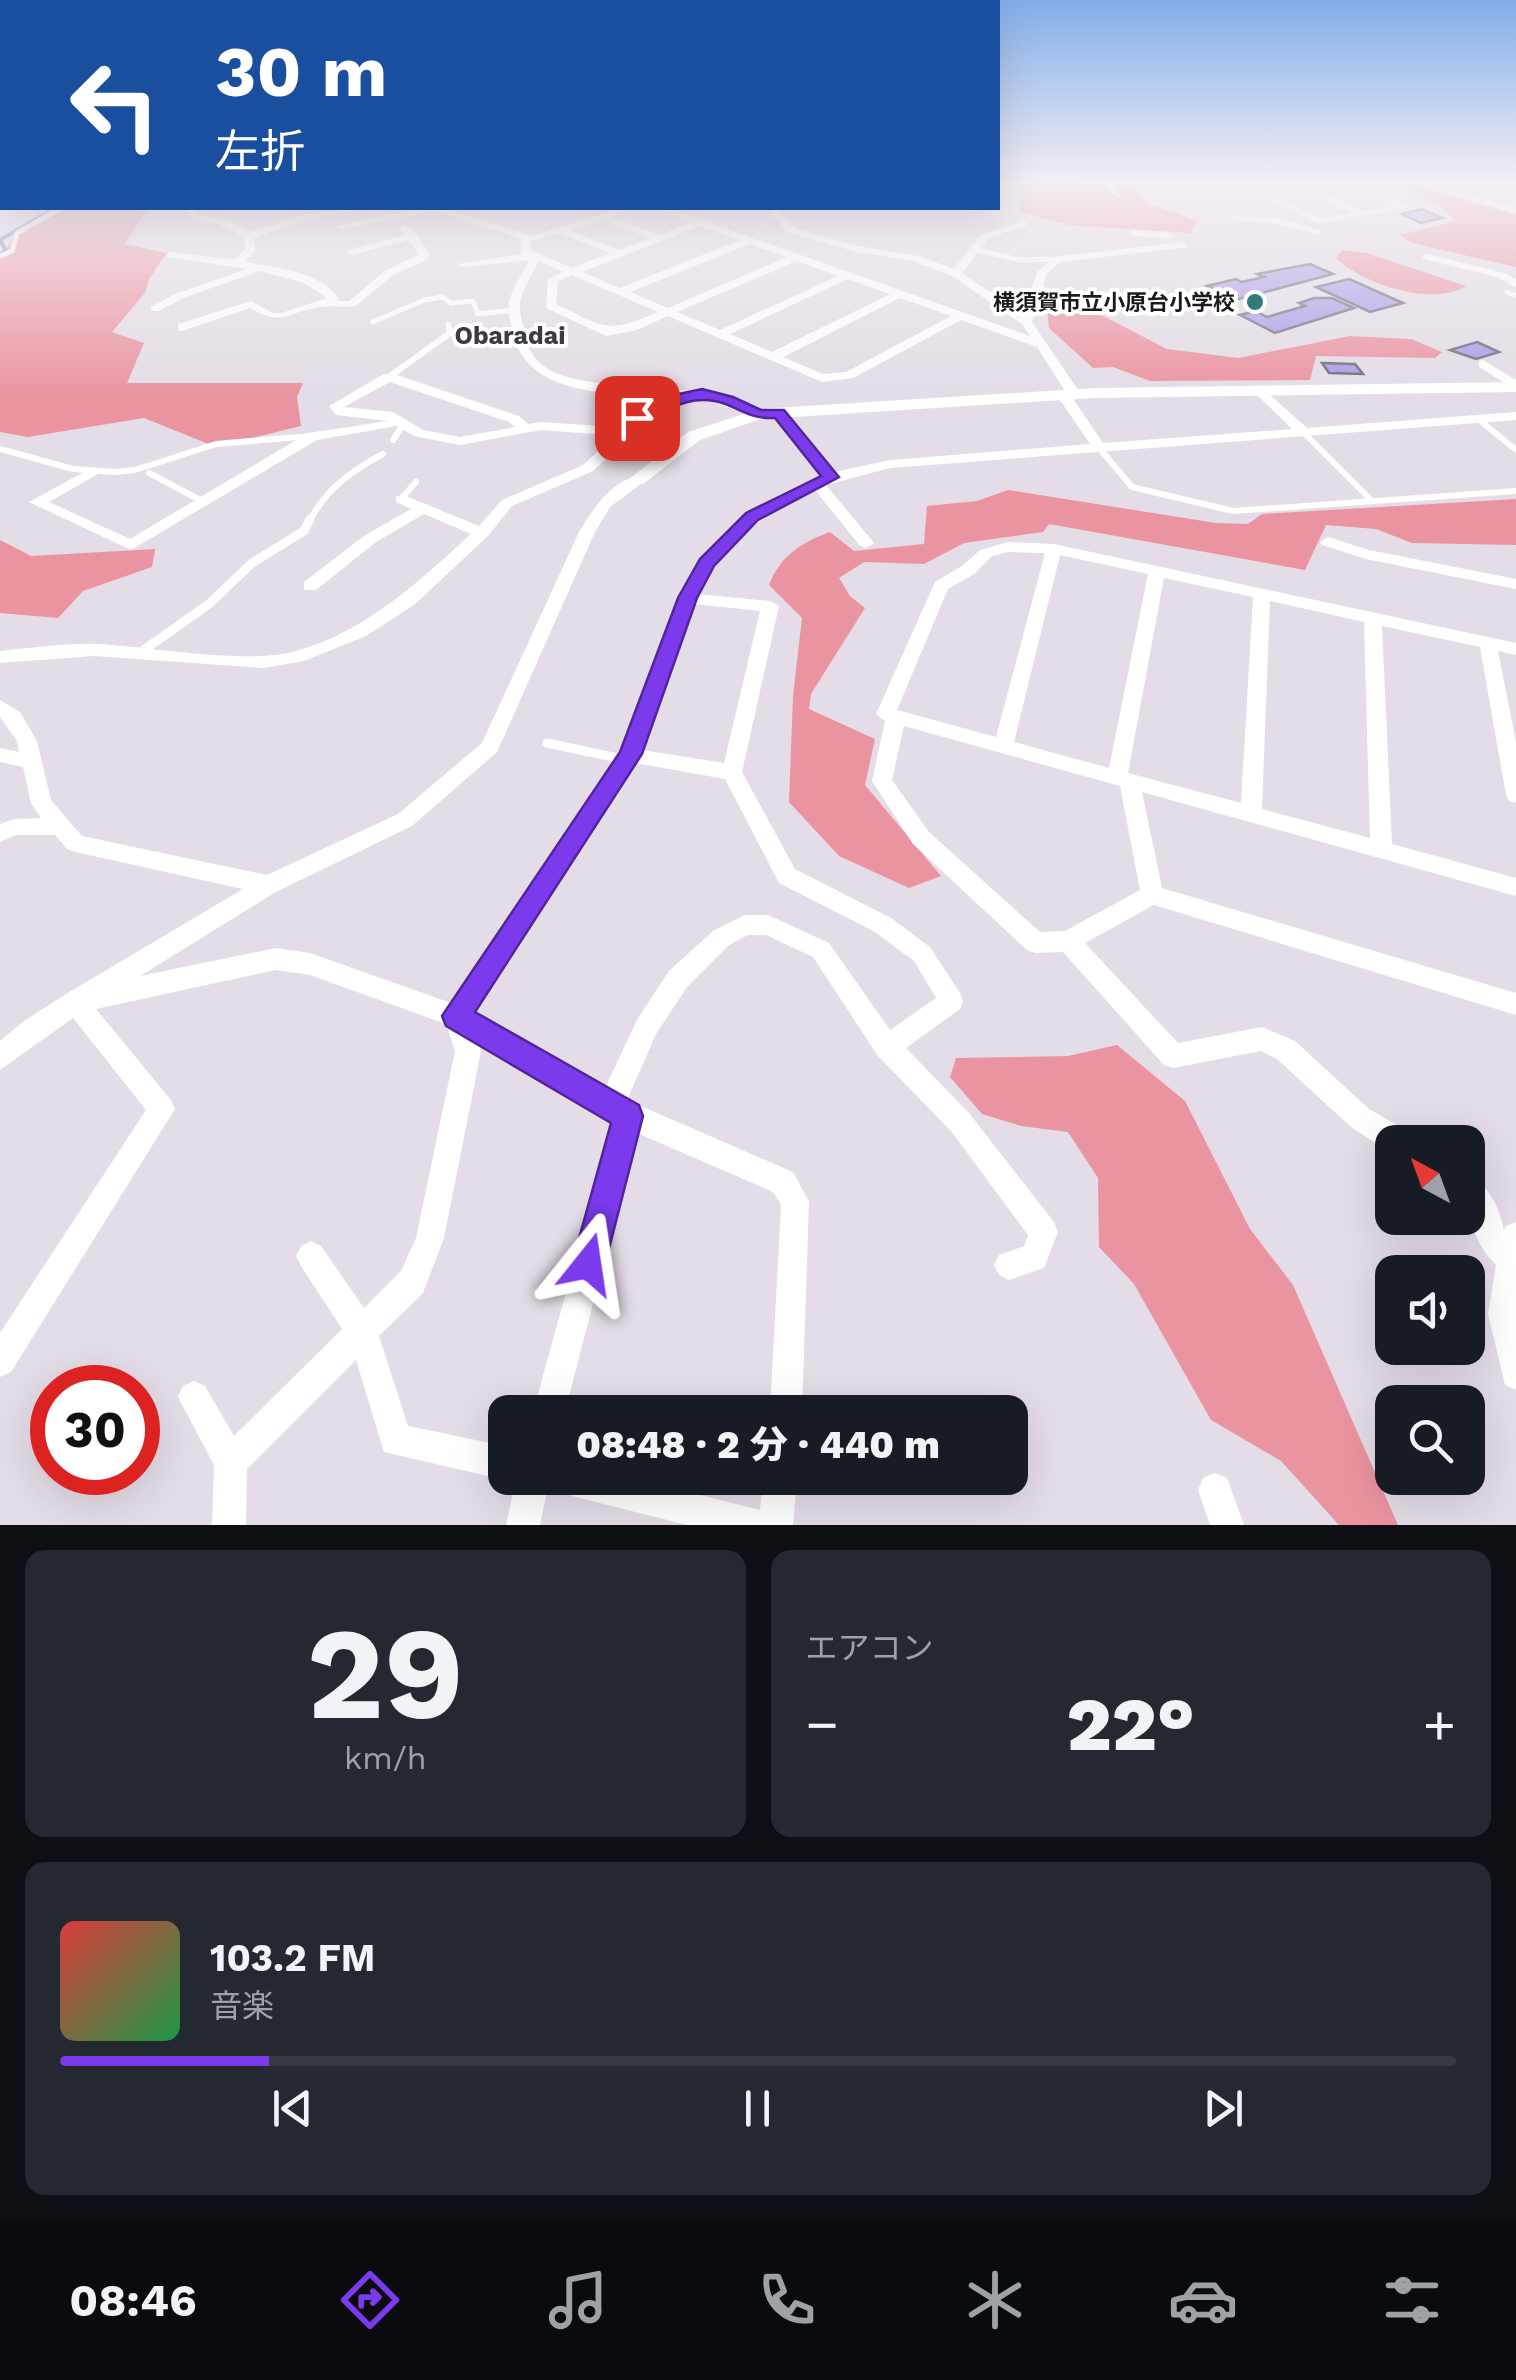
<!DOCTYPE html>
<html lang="ja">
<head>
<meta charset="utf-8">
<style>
  :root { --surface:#171b24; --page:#242831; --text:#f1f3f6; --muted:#9ea1a6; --line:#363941; --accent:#7c3aed }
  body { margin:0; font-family:"Work Sans","Noto Sans JP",sans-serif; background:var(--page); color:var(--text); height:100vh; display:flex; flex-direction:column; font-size:38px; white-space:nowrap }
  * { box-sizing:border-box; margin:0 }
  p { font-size:32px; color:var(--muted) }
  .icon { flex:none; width:55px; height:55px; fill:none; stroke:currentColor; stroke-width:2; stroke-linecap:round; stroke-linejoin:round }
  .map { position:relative; height:1525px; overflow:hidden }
  .sheet { display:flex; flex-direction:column; gap:25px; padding:25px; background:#0d0f14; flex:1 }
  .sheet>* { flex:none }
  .hud { position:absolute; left:0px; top:0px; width:1000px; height:210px; box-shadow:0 10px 40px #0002; background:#1a4fa0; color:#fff; overflow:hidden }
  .needle { width:65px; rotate:319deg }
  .tools { position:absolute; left:1375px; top:1125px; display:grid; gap:20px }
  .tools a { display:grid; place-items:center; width:110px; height:110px; border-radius:20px; background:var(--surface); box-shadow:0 10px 40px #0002; font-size:50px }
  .speed { position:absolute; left:30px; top:1365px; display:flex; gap:20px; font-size:50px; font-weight:700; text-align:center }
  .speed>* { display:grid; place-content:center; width:130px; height:130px; border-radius:50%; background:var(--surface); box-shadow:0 10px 40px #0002; line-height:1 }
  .speed .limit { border:15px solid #d22; background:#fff; color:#111 }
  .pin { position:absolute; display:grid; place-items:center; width:85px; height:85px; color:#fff; margin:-42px; border-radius:20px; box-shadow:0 5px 15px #0006 }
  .me { position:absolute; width:110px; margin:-55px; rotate:15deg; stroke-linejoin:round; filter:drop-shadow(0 0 8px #0008) }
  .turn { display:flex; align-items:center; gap:35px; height:210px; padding:0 50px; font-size:45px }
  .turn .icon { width:130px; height:130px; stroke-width:2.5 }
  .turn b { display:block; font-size:70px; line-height:85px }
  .big { font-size:75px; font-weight:800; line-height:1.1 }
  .sheet .tile { flex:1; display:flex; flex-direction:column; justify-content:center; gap:15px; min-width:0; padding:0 35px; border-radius:20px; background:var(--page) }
  .sheet .dial { align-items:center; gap:0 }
  .dial b { font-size:130px; line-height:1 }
  .song { display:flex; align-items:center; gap:30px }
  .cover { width:120px; height:120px; border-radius:15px; background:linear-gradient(135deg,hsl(0 70% 55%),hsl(140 70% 35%)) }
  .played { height:10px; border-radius:5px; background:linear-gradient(90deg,var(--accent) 15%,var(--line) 15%) }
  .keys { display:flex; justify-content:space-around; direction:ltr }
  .heat { display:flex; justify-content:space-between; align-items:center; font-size:55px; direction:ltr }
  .sheet .tiles { flex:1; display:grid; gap:25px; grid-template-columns:1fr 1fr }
  .tile:last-child { grid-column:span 2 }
  .trip { position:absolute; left:488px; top:1395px; width:540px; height:100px; border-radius:20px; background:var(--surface); box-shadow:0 10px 40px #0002; font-weight:800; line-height:100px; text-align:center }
  .dock { display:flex; height:160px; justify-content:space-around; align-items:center; background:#090b0e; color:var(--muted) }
  .dock .icon { width:70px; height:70px }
  .dock .active { color:var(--accent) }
  .dock b { font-size:45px; color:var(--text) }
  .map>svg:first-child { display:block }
  .green { fill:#eb94a1 }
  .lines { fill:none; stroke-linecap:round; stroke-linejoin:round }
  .stream { stroke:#6a7aae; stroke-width:4 }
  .building { fill:#ad9ae6; stroke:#706e78; stroke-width:2.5 }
  .service-far2 { stroke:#fff; stroke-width:5 }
  .service-far1 { stroke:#fff; stroke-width:6 }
  .service { stroke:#fff; stroke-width:9 }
  .minor { fill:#fff; fill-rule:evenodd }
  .tertiary { fill:#fff; fill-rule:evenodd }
  .route { fill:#7c3aed; stroke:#51269a; stroke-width:2.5 }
  .poi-dot { fill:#327b7a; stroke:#fff; stroke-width:4 }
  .labels { text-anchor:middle; stroke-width:8; stroke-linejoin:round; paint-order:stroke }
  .far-poi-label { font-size:22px; font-weight:bold; fill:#1d1a1e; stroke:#fff; text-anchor:end }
  .far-neighbourhood-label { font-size:25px; font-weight:bold; fill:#3f3941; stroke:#fff }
</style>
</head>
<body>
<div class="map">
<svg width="1516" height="1525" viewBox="0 0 1516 1525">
  <rect width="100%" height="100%" fill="#e4dce6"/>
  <!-- green -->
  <g class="green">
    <polygon points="1038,181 1136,187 1147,203 1197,221 1190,233 1069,225 1019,212 1022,187"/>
    <polygon points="1407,183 1516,215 1516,267 1412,243 1399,235 1456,221 1440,207 1410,193"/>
    <polygon points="65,208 148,208 125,244 167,253 149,279 145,293 112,332 144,343 127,383 303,383 297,397 301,426 216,447 144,418 28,437 0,432 0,252 7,248 16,231"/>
    <path d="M1342,250l24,3 100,33c-33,21 -104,-2 -130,-28z"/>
    <polygon points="1057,292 1167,349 1238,358 1350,336 1411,339 1442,352 1435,358 1316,356 1310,380 1150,381 1113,367 1093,368 1049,328 1046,298"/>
    <path d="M1008,490l208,33 32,1 14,-10 254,-15v46l-104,-2 -36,-14 -50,-4 -21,45 -256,-46 -6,8 -79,11 -40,21 -60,-2 -25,16 11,18 15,12 -54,86 -2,15 66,30 -10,46 76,91 -32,12 -70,-32 -50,-54 4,-106 9,-78 -33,-33c11,-29 33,-43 61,-53l24,19 70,-7 3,-38 50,-5z"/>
    <polygon points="0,540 31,556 155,549 152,567 83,591 58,618 0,613"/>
    <polygon points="1117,1045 1185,1101 1250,1229 1293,1285 1398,1525 1339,1525 1281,1461 1211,1420 1134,1284 1099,1247 1098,1178 1068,1132 1021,1126 982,1114 950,1077 956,1058 1068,1056"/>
  </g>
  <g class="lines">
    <!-- stream -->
    <polyline class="stream" points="0,255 6,251 0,240 55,208"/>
  </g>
  <!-- building -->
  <g class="building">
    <polygon points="1422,209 1442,218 1421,223 1402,214"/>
    <polygon points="1310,264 1333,274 1224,303 1204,293 1215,290 1207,286 1236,279 1242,282 1264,277 1257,274"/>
    <polygon points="1349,279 1403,303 1370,312 1316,287"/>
    <polygon points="1314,298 1332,298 1354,308 1275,333 1240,315 1256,311 1267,317 1305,306 1299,303"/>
    <polygon points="1477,342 1499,352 1476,359 1450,350"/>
    <polygon points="1322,363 1355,364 1363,374 1329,373"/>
  </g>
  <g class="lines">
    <!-- service-far2 -->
    <g class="service-far2">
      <polyline points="976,250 1020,260 1058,259"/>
      <polyline points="0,256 12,251 17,233 61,208"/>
      <polyline points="1507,292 1516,296"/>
      <polyline points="373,322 424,300 443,297 451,303 473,301 478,314 515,310"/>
      <polyline points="448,324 449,330"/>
    </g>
    <!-- service-far1 -->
    <g class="service-far1">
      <polyline points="389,377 450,333 449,327"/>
      <polyline points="1478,419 1516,450"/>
      <polyline points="1304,433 1370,499"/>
      <polyline points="393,440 404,423"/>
      <polyline points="0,449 73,469 115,472 135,470 216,444 311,436"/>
      <polyline points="1100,449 1132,487 1233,511 1516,491"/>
      <polyline points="149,473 204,502"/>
      <polyline points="401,499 416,482"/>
      <path d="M309,522c17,-33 42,-51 74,-68"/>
    </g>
    <!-- service -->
    <g class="service">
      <polyline points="138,654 209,604 252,563 304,531 310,519"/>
      <polyline points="547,743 627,760"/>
    </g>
    <!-- minor -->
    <g class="minor">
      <polygon points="1106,181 1117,181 1114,184 1122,197 1116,197 1103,184"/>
      <polygon points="1234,181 1246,181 1320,218 1351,213 1288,181 1300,181 1363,211 1397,206 1345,181 1358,181 1413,207 1319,224"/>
      <polygon points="1493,181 1505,181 1516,187 1516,193"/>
      <polygon points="1436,184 1480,185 1477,190 1456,190 1516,207 1516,213 1433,189"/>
      <path d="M185,208h9l5,7 25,4 26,13 55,-18 58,-6 -56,12 -53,18 1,12 -10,12c29,5 81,10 94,39h10l36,-30 34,-17 -11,-14 -56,15 -5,-3 1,-2 56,-15 -5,-7 5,-3 13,9 12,20 -2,6 -34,15 -37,31c-11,2 -24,-1 -34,1 -34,3 -37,22 -72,1l-68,23 -4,-1v-6l73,-23 22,12h8l46,-15 -23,-15 -44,-12 -77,27 -24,13h-8v-4l24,-13 72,-25 -80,-12 -1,-2 5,-3 64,8 10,-11 -1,-12 -26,-13 -25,-5z"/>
      <path d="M423,208h20l90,28 86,-28h13l-21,8 48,19 32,-13 -36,-14h13l362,128 -8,-12 -70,-48 -39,-15 -57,-9 -69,-20 -21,-24h10l19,20 62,18 62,10 35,13 27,-35 46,-13v4l-38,13 -27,35 61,41 14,-42 17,-15 130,-15 4,5 -127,15 -14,11 -15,49 48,71 -9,3 32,47 189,-14 -37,-36 -1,-3 6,-4 47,42 209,-16v8l-626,48 -64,17 48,58 -8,5 -6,-2 -45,-56c-52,22 -90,55 -117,104l72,7 9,5 -37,166 53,97 96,49 39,29 30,46 3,8 -3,8 -54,39 63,65 85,109 4,10 -14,36 -35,12 -10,-5 -5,-10 5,-10 25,-9 4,-11 -77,-104 -73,-75 -65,-99 -47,-22h-18l-19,10 -42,42 -31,47 -29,66 166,72 16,30 -7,210h-32l11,-207 -8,-13 -136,-59 -72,279h-32l80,-290 -135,-80 3,9 -37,187 -21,55 -44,43 29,90 97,20v32h5l-5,2 -121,-28 -28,-92 -109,109 -1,56h-34l2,-60 -36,-68 5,-11 11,-5 11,5 29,50 108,-107 -41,-63 -5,-10 5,-10 10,-5 10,5 43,62 37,-37 15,-33 39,-187 -9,-27 -136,-49 -34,-5 -180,39 75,91 4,9 -164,263 -11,5v-44l146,-223 -73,-92 -73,52v-29l24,-20 42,-27 177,-105 -168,-37 -8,-3 -12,-14h-39l-16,7v-18l14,-5 27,-1 -10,-15 -8,-36 -23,-5v-14l19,4 -2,-11 -17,-24v-17l20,12 17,29 14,59 31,36 185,39 131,-61 84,-71 97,-211c13,-21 35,-57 63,-55v6l-32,24 -15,25 -98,220 -85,74 -136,66 -136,84 136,-28 34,5 141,50 170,-250 58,-155 22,-39 46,-45 33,-20 42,-19 -48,-59v-6h10l50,62 56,-12 200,-16 -34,-50 9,-3 -28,-44 -76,-27 -108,58 -31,4 -154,-66 -31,14 -31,6 -60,-28 2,-29 15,-7 -24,-11c-6,12 -17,29 -19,42 -1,7 2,17 3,23 2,9 4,21 10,29 31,49 177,16 233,59l-12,3 -52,-19 -38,11 -43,25 -14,24 -14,13 -81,35 -24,30 -74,69 -48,31 -62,25 -40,7 -170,-12 -94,7v-12c32,-3 66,-8 99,-7 53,3 149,21 197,7 71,-20 122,-69 175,-117l-47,-20 -48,28 -60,48h-12v-8l60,-46 47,-27 -15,-7v-6h10l73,30 23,-26 81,-35 13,-12 11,-18 -66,-5 -81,15 -46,-9 -17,-10 -80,14 -186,110 -102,-48 59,-32 12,3 -51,29 81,37 178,-106 80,-12 -52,-6 -7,-9 55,-32h10l125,42 9,8 13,-2 73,5 40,-24 27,-7c-55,-3 -153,6 -168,-63 -2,-9 -6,-22 -4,-31 3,-14 14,-29 20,-42l-66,7 -5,-3 64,-10 -2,-16 -85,-27 -94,18 -5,-3zM602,220l48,18 -31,12 -50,-20zM700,226l40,14 -120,48 -38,-16zM560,233l50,20 -38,15 -41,-18 -1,-9zM750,244l37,13 -119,51 -38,-16zM797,261l41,15 -118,54 -43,-18zM572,275l86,37c-53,23 -53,15 -102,-8l2,-23zM848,279l42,15 -118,58 -42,-18zM900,298l51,18 -105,56 -23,2 -40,-17zM390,382l119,40 6,5 -55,10 -37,-7 -30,-18 -49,-5zM693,604l67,7 -36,152 -82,-13zM635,763l90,16 54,104 96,49 39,29 22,37 -46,32 -61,-87 -61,-28h-23l-32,16 -44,40 -31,47 -33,70 -132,-76z"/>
      <polygon points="1234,215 1277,218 1323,231 1318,234 1277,224 1231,220"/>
      <polygon points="1133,230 1170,233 1175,236 1170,239 1129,235"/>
      <polygon points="1427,254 1505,273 1516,280 1516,288 1497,277 1423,259 1423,255"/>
      <polygon points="1483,360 1516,380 1516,390 1479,367 1479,361"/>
      <polygon points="1328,537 1369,550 1516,579 1516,589 1366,559 1322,545 1320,542"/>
      <path d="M1008,542l46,2 462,99v12l-18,-4 18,91v61l-7,-2 -3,-6 -26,-148 -98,-21 10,218 124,34v18l-374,-104 20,96 354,105v22l-362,-110 -69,38 93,100 84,-16 33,14 74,68 40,23 3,10h-20v11l-3,-1 -38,-25 -74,-68 -16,-8 -88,17 -9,-3 -101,-113 -28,1 -8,-3 -114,-106 -41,-63 13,-60 -9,-7 59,-132 27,-16 18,-16zM1008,552l37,1 -49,184 -99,-27 51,-121 26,-15 18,-18zM1060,555l88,19 -39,194 -95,-26zM1164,578l89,19 -12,206 -113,-30zM1270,601l94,21 6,216 -108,-29zM904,726l216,60 20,104 -75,41 -25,1 -111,-100 -37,-52z"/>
      <path d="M1468,1175c21,9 32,34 36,55l2,-4 10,-4v168l-11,-5 -17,-71 8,-49c-25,-24 -30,-57 -28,-90z"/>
      <polygon points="1215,1473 1227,1478 1244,1525 1210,1525 1198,1490 1203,1478"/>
      <polygon points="516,1478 550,1478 540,1525 506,1525"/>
      <polygon points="551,1478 633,1478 760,1510 763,1478 797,1478 793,1525 687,1525 568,1495 556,1490"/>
    </g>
    <!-- tertiary -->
    <polygon class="tertiary" points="1516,382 1516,392 1095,398 761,419 700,440 643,484 631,484 628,480 688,432 759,409 1095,388"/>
  </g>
  <!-- sky -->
  <linearGradient id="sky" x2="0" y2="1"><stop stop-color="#83ade9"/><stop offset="0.46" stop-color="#f3eff4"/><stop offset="1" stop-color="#f3eff4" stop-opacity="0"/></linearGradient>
  <rect width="1516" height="395" fill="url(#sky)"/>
  <!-- route -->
  <path class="route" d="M702,389l31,8 28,13h23l55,67 -81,43 -44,46 -17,32 -55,156 -167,258 164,93 4,11 -38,148 -5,12 -12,5 -11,-5 -5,-12 39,-141 -165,-97 -4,-10 178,-264 58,-154 22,-39 46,-46 75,-37 -46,-58c-19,1 -30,-5 -47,-13 -33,-13 -57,2 -86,17l-13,-4 45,-23z"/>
  <!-- markers -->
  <circle class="poi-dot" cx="1255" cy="302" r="10"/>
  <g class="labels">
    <!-- far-poi labels -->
    <g class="far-poi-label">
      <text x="1235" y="310">横須賀市立小原台小学校</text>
    </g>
    <!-- far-neighbourhood labels -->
    <g class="far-neighbourhood-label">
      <text x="510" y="344">Obaradai</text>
    </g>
  </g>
</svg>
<div class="tools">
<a><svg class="needle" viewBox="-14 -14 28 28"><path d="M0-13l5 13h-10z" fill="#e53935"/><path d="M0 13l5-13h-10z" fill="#9ea1a6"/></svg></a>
<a><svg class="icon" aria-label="sound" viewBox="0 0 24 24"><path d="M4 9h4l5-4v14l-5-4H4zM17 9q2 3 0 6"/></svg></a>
<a><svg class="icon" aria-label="search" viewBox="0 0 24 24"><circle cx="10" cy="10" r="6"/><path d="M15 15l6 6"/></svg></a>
</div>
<div class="speed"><div class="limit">30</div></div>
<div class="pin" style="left:637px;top:418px;background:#d93025"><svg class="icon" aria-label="arrive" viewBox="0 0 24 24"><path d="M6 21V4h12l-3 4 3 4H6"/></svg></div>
<svg class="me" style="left:588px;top:1264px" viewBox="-20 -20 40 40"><path d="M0-17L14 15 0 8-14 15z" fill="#7c3aed" stroke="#fff" stroke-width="4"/></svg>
<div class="trip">08:48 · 2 分 · 440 m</div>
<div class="hud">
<div class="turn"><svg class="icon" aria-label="left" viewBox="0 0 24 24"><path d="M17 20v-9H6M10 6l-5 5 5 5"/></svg><div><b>30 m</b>左折</div></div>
</div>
</div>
<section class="sheet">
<div class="tiles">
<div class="tile dial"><b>29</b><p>km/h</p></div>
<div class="tile"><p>エアコン</p>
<div class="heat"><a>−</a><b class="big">22°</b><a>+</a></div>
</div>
<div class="tile">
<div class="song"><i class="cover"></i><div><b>103.2 FM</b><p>音楽</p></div></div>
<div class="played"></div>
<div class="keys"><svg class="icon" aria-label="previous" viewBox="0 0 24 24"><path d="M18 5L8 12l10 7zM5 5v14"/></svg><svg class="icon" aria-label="pause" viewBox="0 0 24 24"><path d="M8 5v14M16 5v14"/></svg><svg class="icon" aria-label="next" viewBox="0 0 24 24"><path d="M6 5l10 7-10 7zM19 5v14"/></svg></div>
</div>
</div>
</section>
<nav class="dock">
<b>08:46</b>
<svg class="icon active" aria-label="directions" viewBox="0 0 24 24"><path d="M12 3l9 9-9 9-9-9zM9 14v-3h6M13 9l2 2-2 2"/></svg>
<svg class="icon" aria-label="music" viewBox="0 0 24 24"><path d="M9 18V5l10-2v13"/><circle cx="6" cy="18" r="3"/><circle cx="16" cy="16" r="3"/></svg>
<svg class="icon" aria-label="phone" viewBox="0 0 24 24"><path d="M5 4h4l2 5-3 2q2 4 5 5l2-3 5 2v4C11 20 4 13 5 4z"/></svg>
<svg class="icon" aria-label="climate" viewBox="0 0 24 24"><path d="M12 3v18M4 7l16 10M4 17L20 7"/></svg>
<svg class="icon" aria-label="car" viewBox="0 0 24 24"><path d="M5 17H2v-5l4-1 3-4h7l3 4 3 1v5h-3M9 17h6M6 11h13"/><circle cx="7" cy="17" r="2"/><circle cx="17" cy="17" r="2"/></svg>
<svg class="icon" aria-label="filters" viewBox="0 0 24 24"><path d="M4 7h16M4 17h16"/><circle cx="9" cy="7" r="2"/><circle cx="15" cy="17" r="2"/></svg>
</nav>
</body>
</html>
